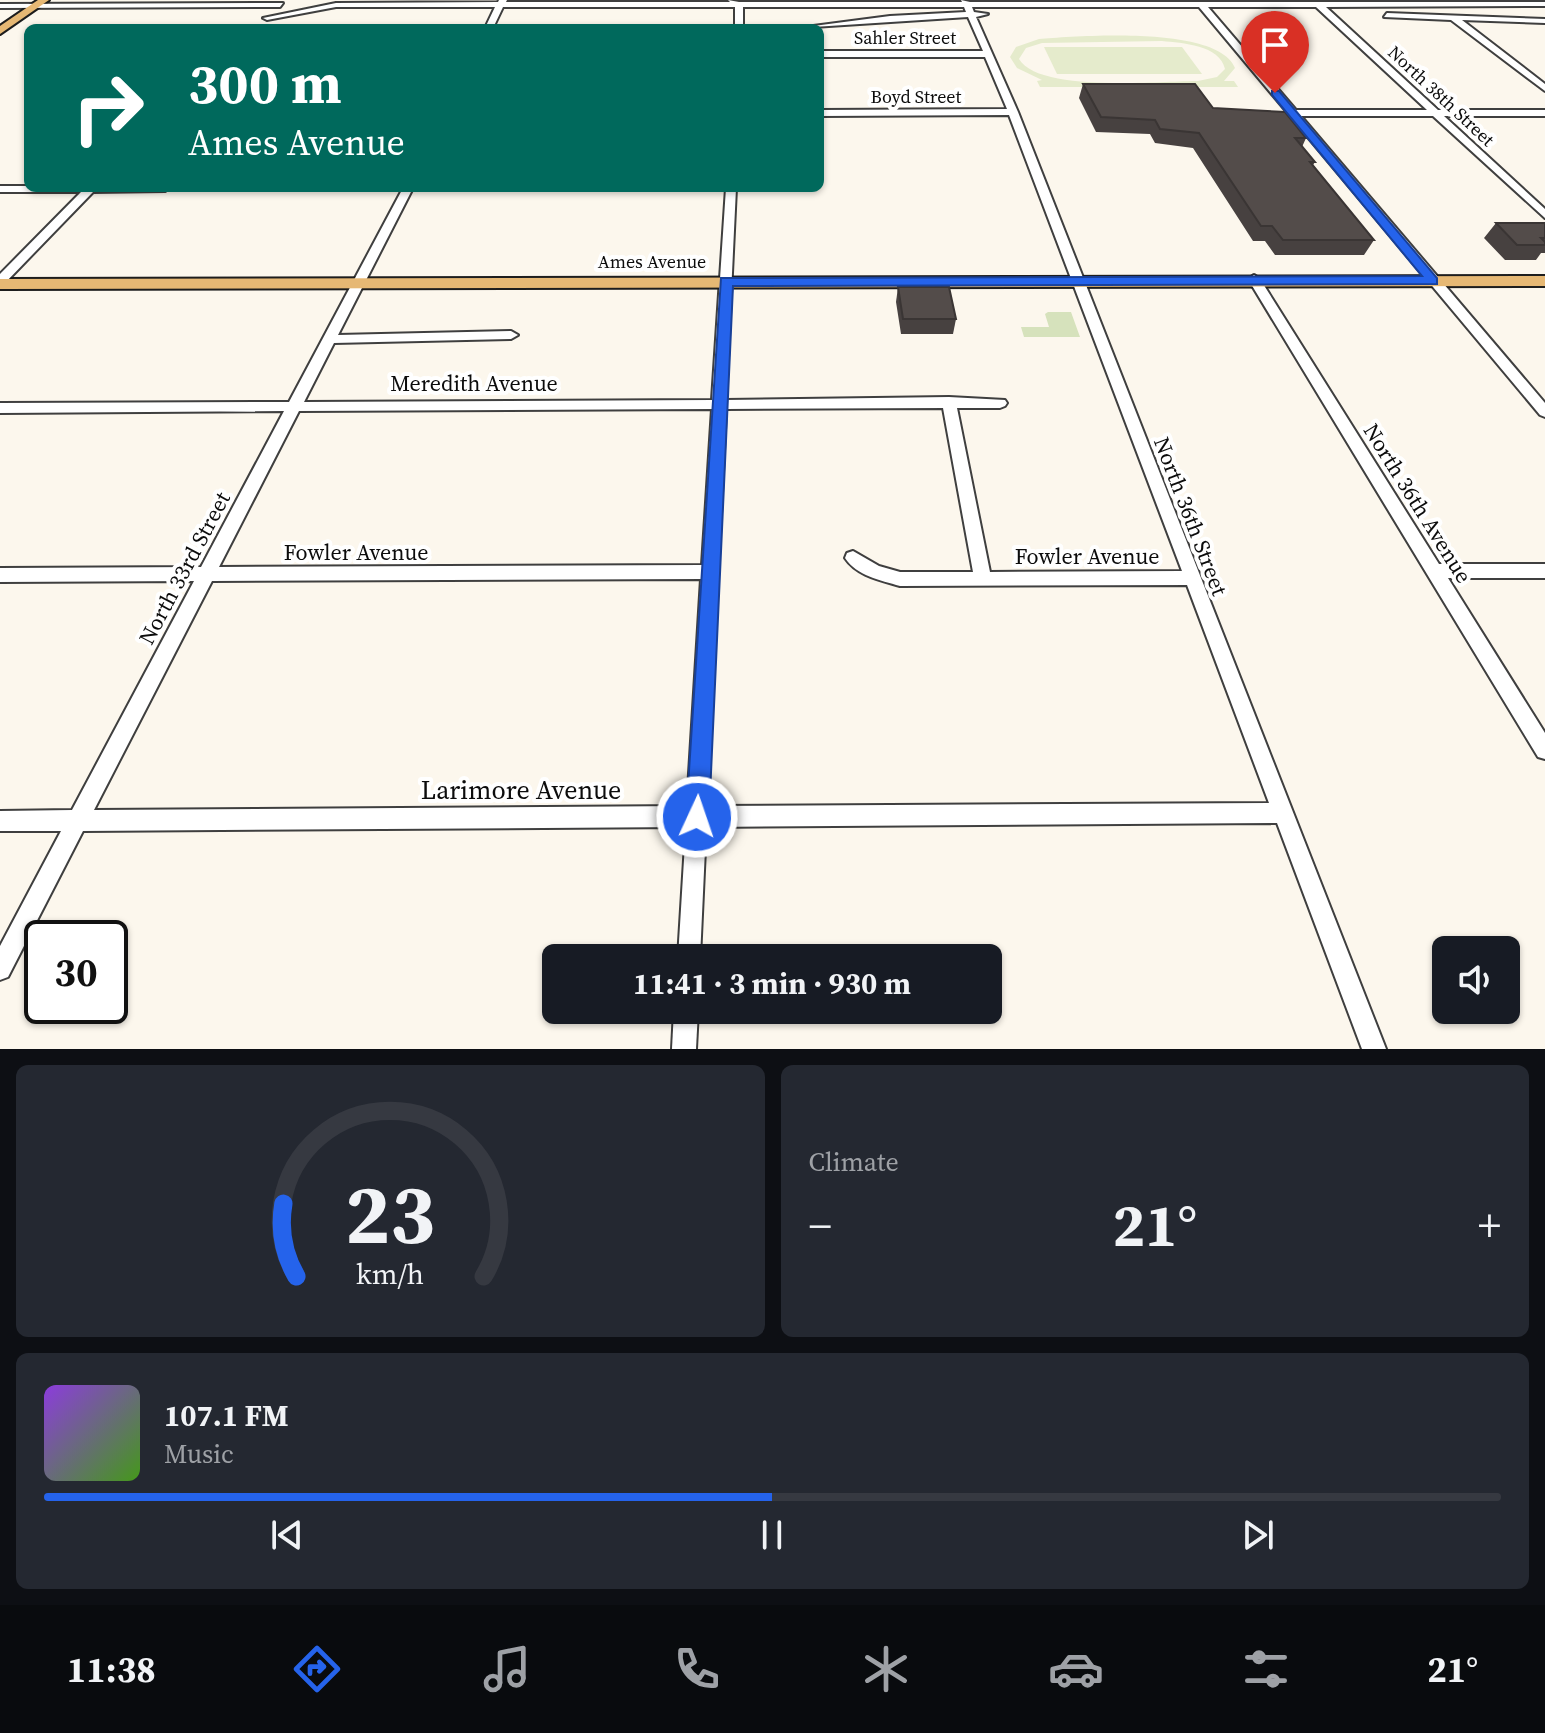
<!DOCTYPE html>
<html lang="en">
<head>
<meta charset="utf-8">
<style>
  :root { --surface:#171b24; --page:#242831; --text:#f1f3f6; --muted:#9ea1a6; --line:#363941; --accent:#2563eb }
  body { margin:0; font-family:"Source Serif 4",serif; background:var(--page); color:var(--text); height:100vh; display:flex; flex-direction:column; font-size:30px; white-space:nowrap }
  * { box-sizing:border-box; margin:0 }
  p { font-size:26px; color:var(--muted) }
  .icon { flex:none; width:44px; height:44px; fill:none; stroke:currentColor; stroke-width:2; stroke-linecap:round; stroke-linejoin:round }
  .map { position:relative; height:1049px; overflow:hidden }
  .panel { display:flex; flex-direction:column; gap:16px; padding:16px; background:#0d0f14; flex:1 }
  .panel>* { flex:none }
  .guide { position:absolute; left:24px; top:24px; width:800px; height:168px; border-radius:12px; box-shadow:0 2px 6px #0004; background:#00695c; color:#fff; overflow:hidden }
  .tools { position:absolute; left:1432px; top:936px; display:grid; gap:16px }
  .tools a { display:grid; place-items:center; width:88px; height:88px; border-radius:12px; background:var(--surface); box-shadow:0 2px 6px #0004; font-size:40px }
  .speed { position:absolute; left:24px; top:920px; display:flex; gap:16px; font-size:40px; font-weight:700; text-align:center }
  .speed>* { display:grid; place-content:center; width:104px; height:104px; border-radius:50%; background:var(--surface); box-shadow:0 2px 6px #0004; line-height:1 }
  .speed .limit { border:4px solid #111; border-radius:12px; background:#fff; color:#111 }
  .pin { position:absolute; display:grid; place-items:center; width:68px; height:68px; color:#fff; margin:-82px -34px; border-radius:50% 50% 50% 0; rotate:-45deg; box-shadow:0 0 8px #0007 }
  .pin .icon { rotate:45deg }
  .me { position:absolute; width:88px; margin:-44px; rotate:3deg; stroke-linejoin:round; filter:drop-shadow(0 0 6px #0008) }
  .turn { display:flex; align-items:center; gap:28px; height:168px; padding:0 32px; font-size:36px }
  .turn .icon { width:104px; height:104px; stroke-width:2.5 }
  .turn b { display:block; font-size:56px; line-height:68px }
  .big { font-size:60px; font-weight:700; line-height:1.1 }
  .panel .widget { flex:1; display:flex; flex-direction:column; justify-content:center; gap:12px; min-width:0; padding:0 28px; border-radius:12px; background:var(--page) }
  .panel .dial { align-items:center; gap:0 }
  .dial svg { height:208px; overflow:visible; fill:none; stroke:var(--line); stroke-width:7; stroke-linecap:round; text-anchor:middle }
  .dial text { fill:var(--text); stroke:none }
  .song { display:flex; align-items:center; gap:24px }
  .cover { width:96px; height:96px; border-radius:12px; background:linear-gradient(135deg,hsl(270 70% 55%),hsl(100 70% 35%)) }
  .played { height:8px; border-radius:4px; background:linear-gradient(90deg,var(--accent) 50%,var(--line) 50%) }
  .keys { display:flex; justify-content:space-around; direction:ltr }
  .heat { display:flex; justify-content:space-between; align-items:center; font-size:44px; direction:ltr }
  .panel .tiles { flex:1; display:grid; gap:16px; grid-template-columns:1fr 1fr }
  .widget:last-child { grid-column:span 2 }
  .trip { position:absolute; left:542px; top:944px; width:460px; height:80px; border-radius:12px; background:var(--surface); box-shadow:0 2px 6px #0004; font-weight:700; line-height:80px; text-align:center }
  .dock { display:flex; height:128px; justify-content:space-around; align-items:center; background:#090b0e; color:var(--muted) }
  .dock .icon { width:56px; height:56px }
  .dock .active { color:var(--accent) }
  .dock b { font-size:36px; color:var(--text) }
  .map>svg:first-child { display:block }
  .green { fill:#d6e2bc }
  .pitch { fill:#e5ebcc; fill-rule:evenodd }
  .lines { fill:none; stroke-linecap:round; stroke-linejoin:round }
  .minor-casing { stroke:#3f3f3f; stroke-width:4 }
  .major-casing { stroke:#1d1d1d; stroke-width:4 }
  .minor { fill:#fff; fill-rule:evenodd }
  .major { fill:#e6b874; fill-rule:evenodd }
  .wall { fill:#474140 }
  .building { fill:#534c4a; stroke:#3a3534; stroke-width:2 }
  .route { fill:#2563eb; stroke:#184099; stroke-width:2 }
  .labels { text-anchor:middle; stroke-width:8; stroke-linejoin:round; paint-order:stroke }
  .far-street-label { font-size:18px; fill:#0c0c0c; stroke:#fff }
  .street-label { font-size:22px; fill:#0c0c0c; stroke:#fff }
  .near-street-label { font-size:26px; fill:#0c0c0c; stroke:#fff }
</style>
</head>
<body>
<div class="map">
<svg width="1545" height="1049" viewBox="0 0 1545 1049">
  <rect width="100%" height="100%" fill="#fcf7ed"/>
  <!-- green -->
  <polygon class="green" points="1048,312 1071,312 1080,337 1024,337 1021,327 1049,327 1045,314"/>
  <!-- pitch -->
  <g class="pitch">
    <path d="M1039,39c39,-3 179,-14 196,29l-11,13h10l4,6h-198l-3,-6 5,-1 -25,-12 -7,-11 6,-10zM1162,41c20,2 58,4 63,28l-8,8 -19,4c-38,0 -159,12 -179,-22l7,-11 16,-5z"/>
    <polygon points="1044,47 1182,47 1202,74 1057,74"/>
  </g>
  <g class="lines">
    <!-- minor casing -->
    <g class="minor-casing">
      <g id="minor">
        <path d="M499,0h8l-1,2h224l-2,-2 11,2h223l-1,-2 9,2h575v4l-219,1 112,103h107v6h-101l101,93v9l-112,-102h-132l244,287v14l-5,-2 -341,-408h-227l2,5 14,2 -12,3 42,95 368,937h-24l-85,-226 -571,4 -6,131h-22l8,-131 -603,4 -75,146 -8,3v-34l61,-115h-61v-20l72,-1 122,-229 -194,1v-14l201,-1 83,-156 -284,2v-10l289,-1 114,-214h10l-75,147 173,-4 7,4 -7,4 -177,4 -30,59 408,-2 14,-212h10l-10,212 223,-3 56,3 2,3 -2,3 -5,2h-43l33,164 192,-1 -173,-456 -189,1v-6l187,-1 -22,-52h-165v-6h163l-15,-34 -170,11 92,-12 76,-4 -2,-5h-221v21h-8v-21h-232l-10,21h-8l10,-21h-159l-69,13 -4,-2 73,-15 162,-1zM1208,7h108l111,103h-131zM943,408l30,164h-73l-21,-6 -26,-15 -6,2 -2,5c12,18 35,22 55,28l287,-1 82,218 -562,3 19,-397zM712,409l-10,156 -483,2 80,-156zM701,579l-14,227 -593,4 118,-229z"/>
        <polygon points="283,3 280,7 0,8 0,4"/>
        <polygon points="1387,13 1545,19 1545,23 1462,20 1545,84 1545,91 1451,20 1384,17"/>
        <polygon points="0,186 28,186 28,188 170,188 165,191 93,192 4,284 0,285 0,274 81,192 0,192"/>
        <polygon points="1254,275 1260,279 1439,564 1545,564 1545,578 1448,578 1545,733 1545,759 1538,757 1248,279"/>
        <polygon points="674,1010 698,1010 696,1049 672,1049"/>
      </g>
    </g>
    <!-- major casing -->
    <g class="major-casing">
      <g id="major">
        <polygon points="38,0 49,0 0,34 0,26"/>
        <polygon points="1545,276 1545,286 0,289 0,279"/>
      </g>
    </g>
    <!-- minor -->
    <use href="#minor" class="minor"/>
    <!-- major -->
    <use href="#major" class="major"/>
  </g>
  <!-- wall -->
  <g class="wall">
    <polygon points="1083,84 1213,108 1306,138 1302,147 1315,162 1313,165 1374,240 1364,255 1275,255 1265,241 1253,241 1193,148 1155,143 1150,134 1096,132 1079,98"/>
    <polygon points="1496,223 1545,223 1545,253 1541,253 1536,260 1505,260 1484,238"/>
    <polygon points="898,287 956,319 953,334 901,334 896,302"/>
  </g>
  <!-- building -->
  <g class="building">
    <polygon points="1083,84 1195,84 1213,108 1285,112 1306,138 1295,138 1315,162 1310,162 1374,240 1283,240 1272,226 1261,226 1199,133 1160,129 1155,120 1101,117"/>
    <polygon points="1496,223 1545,223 1545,238 1541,238 1545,242 1545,245 1517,245"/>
    <polygon points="898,287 949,287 956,319 903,319"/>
  </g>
  <!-- route -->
  <polygon class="route" points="1272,91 1279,91 1437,278 1437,284 733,286 709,817 705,825 697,828 689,825 686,817 721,278 1422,276 1272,95"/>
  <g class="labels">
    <!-- far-street labels -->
    <g class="far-street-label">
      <text x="905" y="44">Sahler Street</text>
      <text transform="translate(1441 96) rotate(43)" y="6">North 38th Street</text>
      <text x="916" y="103">Boyd Street</text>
      <text x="652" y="268">Ames Avenue</text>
    </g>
    <!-- street labels -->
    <g class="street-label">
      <text x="474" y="391">Meredith Avenue</text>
      <text transform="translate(1418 503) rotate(58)" y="8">North 36th Avenue</text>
      <text transform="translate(1191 516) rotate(69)" y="8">North 36th Street</text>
      <text x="356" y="560">Fowler Avenue</text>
      <text x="1087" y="564">Fowler Avenue</text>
      <text transform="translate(184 568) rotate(-62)" y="8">North 33rd Street</text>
    </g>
    <!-- near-street labels -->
    <g class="near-street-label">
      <text x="521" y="799">Larimore Avenue</text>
    </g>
  </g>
</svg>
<div class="tools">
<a><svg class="icon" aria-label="sound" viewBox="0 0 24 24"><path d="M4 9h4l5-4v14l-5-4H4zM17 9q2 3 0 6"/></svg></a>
</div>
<div class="speed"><div class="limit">30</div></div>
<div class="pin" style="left:1275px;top:93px;background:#d93025"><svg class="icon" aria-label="arrive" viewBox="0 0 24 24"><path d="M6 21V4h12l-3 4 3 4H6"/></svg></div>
<svg class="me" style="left:697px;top:817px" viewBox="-20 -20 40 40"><circle r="17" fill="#2563eb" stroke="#fff" stroke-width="3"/><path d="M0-11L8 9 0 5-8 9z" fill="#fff"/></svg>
<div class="trip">11:41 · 3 min · 930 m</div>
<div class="guide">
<div class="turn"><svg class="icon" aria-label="right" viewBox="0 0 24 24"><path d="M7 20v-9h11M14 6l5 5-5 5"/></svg><div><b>300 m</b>Ames Avenue</div></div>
</div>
</div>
<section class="panel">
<div class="tiles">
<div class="widget dial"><svg viewBox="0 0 100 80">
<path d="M14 69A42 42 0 1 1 86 69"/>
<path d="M14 69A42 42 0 0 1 9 41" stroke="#2563eb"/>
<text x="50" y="56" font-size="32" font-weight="700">23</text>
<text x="50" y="72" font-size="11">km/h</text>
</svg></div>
<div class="widget"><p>Climate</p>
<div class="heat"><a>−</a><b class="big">21°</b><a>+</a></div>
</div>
<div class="widget">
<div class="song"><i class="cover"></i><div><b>107.1 FM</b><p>Music</p></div></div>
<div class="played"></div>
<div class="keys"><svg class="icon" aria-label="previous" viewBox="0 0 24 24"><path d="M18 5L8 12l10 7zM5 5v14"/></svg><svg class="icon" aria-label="pause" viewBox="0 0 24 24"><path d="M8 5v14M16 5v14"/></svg><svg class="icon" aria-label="next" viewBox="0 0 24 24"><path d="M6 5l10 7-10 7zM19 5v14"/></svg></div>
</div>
</div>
</section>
<nav class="dock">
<b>11:38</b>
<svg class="icon active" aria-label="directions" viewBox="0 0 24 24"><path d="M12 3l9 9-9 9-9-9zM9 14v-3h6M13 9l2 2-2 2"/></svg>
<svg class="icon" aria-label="music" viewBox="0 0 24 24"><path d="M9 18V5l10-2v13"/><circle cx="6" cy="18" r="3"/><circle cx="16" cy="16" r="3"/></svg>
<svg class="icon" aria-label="phone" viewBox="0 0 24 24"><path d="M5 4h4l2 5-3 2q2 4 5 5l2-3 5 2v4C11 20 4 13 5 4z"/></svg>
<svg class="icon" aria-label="climate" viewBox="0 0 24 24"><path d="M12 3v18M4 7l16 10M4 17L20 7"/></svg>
<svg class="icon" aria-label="car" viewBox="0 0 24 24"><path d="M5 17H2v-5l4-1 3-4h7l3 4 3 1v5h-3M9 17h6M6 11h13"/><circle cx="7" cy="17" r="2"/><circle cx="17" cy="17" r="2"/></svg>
<svg class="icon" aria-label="filters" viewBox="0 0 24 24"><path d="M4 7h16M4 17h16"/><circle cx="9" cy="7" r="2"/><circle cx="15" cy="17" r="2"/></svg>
<b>21°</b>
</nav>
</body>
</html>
